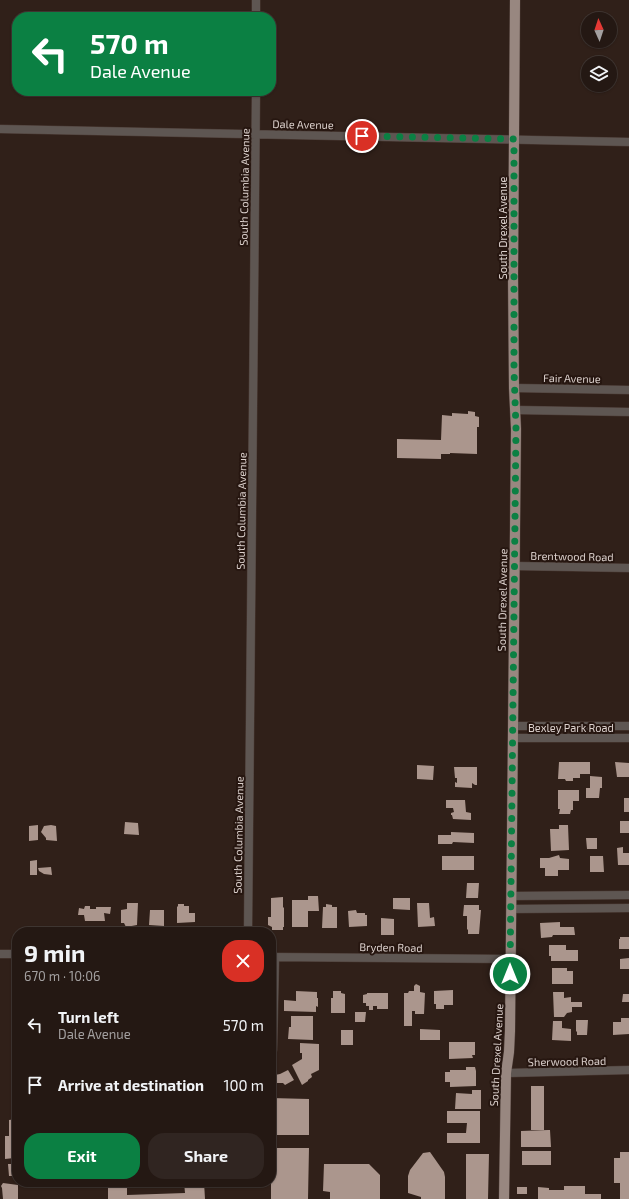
<!DOCTYPE html>
<html lang="en">
<head>
<meta charset="utf-8">
<style>
	body { margin:0; font-family:"Exo 2",sans-serif; background:#302521; color:#f1f3f6; height:100vh; display:flex; flex-direction:column; font-size:15px; white-space:nowrap }
	* { box-sizing:border-box; margin:0 }
	p { font-size:13px; color:#a3a0a0 }
	.icon { flex:none; width:22px; height:22px; fill:none; stroke:currentColor; stroke-width:2; stroke-linecap:round; stroke-linejoin:round }
	.map { position:relative; flex:1; overflow:hidden }
	.drawer { position:absolute; left:12px; top:927px; width:264px; height:260px; display:flex; flex-direction:column; background:#241813; border-radius:16px; box-shadow:0 1px 3px #0004,0 0 0 1px #413733 }
	.drawer>* { flex:none }
	.top-card { position:absolute; left:12px; top:12px; width:264px; height:84px; border-radius:16px; box-shadow:0 1px 3px #0004,0 0 0 1px #413733; background:#0b8043; color:#fff; overflow:hidden }
	.needle { width:26px; rotate:357deg }
	.buttons { position:absolute; left:581px; top:12px; display:grid; gap:8px }
	.buttons a { display:grid; place-items:center; width:36px; height:36px; border-radius:50%; background:#241813; box-shadow:0 1px 3px #0004,0 0 0 1px #413733; font-size:20px }
	.pin { position:absolute; display:grid; place-items:center; width:34px; height:34px; color:#fff; margin:-17px; border:2px solid #fff; border-radius:50%; box-shadow:0 1px 4px #0007 }
	.me { position:absolute; width:44px; margin:-22px; rotate:0deg; stroke-linejoin:round; filter:drop-shadow(0 0 3px #0008) }
	.turn { display:flex; align-items:center; gap:14px; height:84px; padding:0 12px; font-size:18px }
	.turn .icon { width:52px; height:52px; stroke-width:2.5 }
	.turn b { display:block; font-size:28px; line-height:34px }
	.round { display:grid; place-items:center; flex:none; width:42px; height:42px; border-radius:16px; background:#302521 }
	.headline { display:flex; align-items:center; justify-content:space-between; height:68px; padding:0 12px }
	h1 { font-size:24px; font-weight:700; line-height:30px }
	.cta { display:flex; gap:8px; margin-top:auto; padding:8px 12px }
	.cta a { flex:1; height:46px; border-radius:16px; background:#0b8043; color:#fff; font-size:16px; font-weight:700; line-height:46px; text-align:center }
	.cta a+a { background:#302521; color:#f1f3f6 }
	ul { padding:0; list-style:none }
	li { display:flex; align-items:center; gap:12px; height:60px; padding:0 12px }
	li div { flex:1 }
	li b { display:block; font-size:15px }
	li em { font-style:normal }
	.map>svg:first-child { display:block }
	.building { fill:#ab968d }
	.lines { fill:none; stroke-linecap:round; stroke-linejoin:round }
	.minor-casing { stroke:#4c3c36; stroke-width:9 }
	.primary-casing { stroke:#4c3c36; stroke-width:11 }
	.minor { stroke:#5e5652; stroke-width:8 }
	.primary { stroke:#988780; stroke-width:10 }
	.route { stroke:#0b8043; stroke-width:7; stroke-dasharray:0 12.6 }
	.labels { text-anchor:middle; dominant-baseline:central; stroke-width:4; stroke-linejoin:round; paint-order:stroke }
	.street-label { font-size:11px; fill:#dcd1cd; stroke:#261610 }
</style>
</head>
<body>
<div class="map">
<svg width="629" height="1199" viewBox="0 0 629 1199">
	<rect width="100%" height="100%" fill="#302019"/>
	<!-- building -->
	<path class="building" d="M468,411L475,412V416L479,417V427H477V454L450,453V454H441V459L397,458V439L441,440L442,415L452,416V413L468,414Z
		M559,762H590V774H580V778H573V781H566L565,779H558Z
		M615,762L629,763V777H617Z
		M417,765L434,766L433,780L417,779Z
		M454,767H477V785H475L472,783V788L455,787V782L457,783V778H455Z
		M590,776L602,777V788H600L599,798H586V788H590Z
		M558,790H579V801H573V810H571L570,814H559L560,809H558Z
		M624,798H629V812H624Z
		M446,800H465L466,812L471,813V820L453,819L452,815H451V813L454,812L453,808H446Z
		M620,821H629V833H620Z
		M125,822L138,823L139,835L124,834Z
		M38,825V840L29,841V826Z
		M51,825L56,826L57,841L46,840V838L41,832L44,826Z
		M559,825H568L569,850L551,851L550,829H559Z
		M451,832L474,833V843L453,842L452,844H438V835H451Z
		M586,838H597V849H587Z
		M623,847V853H629V865H618L617,848Z
		M559,855L560,858L569,859V870H558V876H545V868H540V858H549Z
		M442,856H474V870H442Z
		M590,856H603L604,872H590Z
		M37,860V875H30V861Z
		M51,867L52,875L44,874L39,871L38,868Z
		M467,883H479L478,898H466Z
		M308,896H318L319,911H308V927H292V900H308Z
		M283,897V908L284,907V927H283V930H272V927L268,925V917H271V898Z
		M393,898H410V910L393,909Z
		M127,903H138L137,925L126,927L124,923H121V910L127,909Z
		M417,903H429L430,918L434,917L435,926L418,927Z
		M178,904H184V906H189V913H195V922L177,923V906L178,907Z
		M326,904L332,905V907H337V928H322L323,907H326Z
		M464,905H479V910H481L479,934H468V929L467,930V916H463Z
		M85,906H90V909H96V907H111L110,914L104,913L105,921H85L84,915H78L79,908L84,909Z
		M150,910H164V926L149,925Z
		M356,910L357,913H365V915H367V926L349,927L348,911Z
		M381,918L394,919V935H381Z
		M560,922V927H574L575,935H553L552,937L541,938L540,923Z
		M620,937H629V949H619V939H620Z
		M549,945H566V950H578V961H551V956H549Z
		M629,958V969H620V959Z
		M552,968H567V971H573V984H552Z
		M416,984L420,986V992L425,993L424,1014H415V1011H412V1026H404V993H408L409,991H414V986Z
		M453,990V1005H444V1009H436V1004H434V991Z
		M296,991L317,992V998H318V1007L316,1006V1012L284,1011V1000L296,1001Z
		M333,991H341V993L345,994V1013H331V998H333Z
		M553,992H564V998L571,997V1002H582V1007H572V1012L567,1013L564,1017H554Z
		M367,993H388V1009H377V1006H373V1010H369V1006H366V1003H363V995L367,994Z
		M623,994H629V1002H622Z
		M355,1012H366L365,1022H355Z
		M291,1016H313V1040L288,1039L289,1027H291Z
		M621,1018H629V1034L613,1035V1022H621Z
		M576,1020H588L587,1035H577V1032L576,1031Z
		M553,1021H562V1028L571,1029V1041L552,1040Z
		M420,1029L440,1030V1040H420Z
		M341,1030H353V1045H341Z
		M449,1042H475V1055H472L473,1058L449,1059Z
		M300,1043L319,1044V1070L311,1074L312,1077L308,1080V1081L302,1085L292,1065L302,1059V1053H300Z
		M466,1067H475L476,1071V1086L450,1087V1082H445V1072H450V1070H466Z
		M271,1070H275V1075L280,1074L288,1070L294,1080L285,1085L283,1083H275V1085H271Z
		M531,1086H544V1130H531Z
		M472,1090H481V1109H455L456,1093L472,1094Z
		M271,1098L309,1099V1135H277V1113L272,1112Z
		M447,1111H480V1143H447V1133H466L467,1123H447Z
		M16,1114H17V1176H9L8,1164H14V1158L5,1159V1136H9V1120L16,1119Z
		M548,1130H550L551,1147H521V1131Z
		M271,1148H309L308,1199H271Z
		M522,1151H551V1165H522Z
		M430,1152L444,1172L445,1177V1199H421V1197L408,1193V1176L410,1170L423,1153Z
		M620,1152H629V1199H620V1183H614V1158H620Z
		M466,1154H489L488,1199H466Z
		M324,1164H369L380,1175V1199H330V1192L323,1191Z
		M108,1182H127V1195L185,1193L184,1182H204L205,1199H108Z
		M3,1183L18,1185V1199H3L2,1188L1,1186Z
		M564,1186H585V1194H601V1199H538V1187L549,1188V1190H564Z
		M517,1187H527V1194H517Z"/>
	<g class="lines">
		<defs>
			<path id="minor" d="M256,17V0
				M0,129L629,142
				M514,388L629,390
				M516,410L629,412
				M515,566L629,568
				M513,726H629
				M513,738H629
				M511,896L629,895
				M511,909L629,908
				M248,932L256,91
				M0,954H17
				M271,957L511,959
				M273,1050L275,957
				M506,1073L629,1070"/>
			<path id="primary" d="M504,1199L506,1073L509,1052L510,1031L516,429L514,388L513,275L515,0"/>
		</defs>
		<!-- minor casing -->
		<use href="#minor" class="minor-casing"/>
		<!-- primary casing -->
		<use href="#primary" class="primary-casing"/>
		<!-- minor -->
		<use href="#minor" class="minor"/>
		<!-- primary -->
		<use href="#primary" class="primary"/>
	</g>
	<g class="lines">
		<!-- route -->
		<path class="route" d="M362,136L514,139V370L516,429L510,974"/>
	</g>
	<g class="labels">
		<!-- street labels -->
		<g class="street-label">
			<text transform="translate(303 124) rotate(1)">Dale Avenue</text>
			<text transform="translate(244 187) rotate(-89)">South Columbia Avenue</text>
			<text transform="translate(502 228) rotate(-90)">South Drexel Avenue</text>
			<text transform="translate(572 378) rotate(1)">Fair Avenue</text>
			<text transform="translate(241 511) rotate(-89)">South Columbia Avenue</text>
			<text transform="translate(572 556) rotate(1)">Brentwood Road</text>
			<text transform="translate(502 600) rotate(-89)">South Drexel Avenue</text>
			<text x="571" y="727">Bexley Park Road</text>
			<text transform="translate(238 835) rotate(-89)">South Columbia Avenue</text>
			<text transform="translate(391 947) rotate(1)">Bryden Road</text>
			<text transform="translate(496 1055) rotate(-87)">South Drexel Avenue</text>
			<text transform="translate(567 1061) rotate(-1)">Sherwood Road</text>
		</g>
	</g>
</svg>
<div class="buttons">
<a><svg class="needle" viewBox="-14 -14 28 28"><path d="M0-13l5 13h-10z" fill="#e53935"/><path d="M0 13l5-13h-10z" fill="#a3a0a0"/></svg></a>
<a><svg class="icon" aria-label="layers" viewBox="0 0 24 24"><path d="M12 4l9 5-9 5-9-5zM3 14l9 5 9-5"/></svg></a>
</div>
<div class="pin" style="left:362px;top:136px;background:#d93025"><svg class="icon" aria-label="arrive" viewBox="0 0 24 24"><path d="M6 21V4h12l-3 4 3 4H6"/></svg></div>
<svg class="me" style="left:510px;top:974px" viewBox="-20 -20 40 40"><circle r="17" fill="#0b8043" stroke="#fff" stroke-width="3"/><path d="M0-11L8 9 0 5-8 9z" fill="#fff"/></svg>
<div class="top-card">
<div class="turn"><svg class="icon" aria-label="left" viewBox="0 0 24 24"><path d="M17 20v-9H6M10 6l-5 5 5 5"/></svg><div><b>570 m</b>Dale Avenue</div></div>
</div>
<section class="drawer">
<div class="headline"><div><h1>9 min</h1><p>670 m · 10:06</p></div><a class="round" style="background:#d93025;color:#fff"><svg class="icon" aria-label="close" viewBox="0 0 24 24"><path d="M6 6l12 12M18 6L6 18"/></svg></a></div>
<ul>
<li><svg class="icon" aria-label="left" viewBox="0 0 24 24"><path d="M17 20v-9H6M10 6l-5 5 5 5"/></svg><div><b>Turn left</b><p>Dale Avenue</p></div><em>570 m</em></li>
<li><svg class="icon" aria-label="arrive" viewBox="0 0 24 24"><path d="M6 21V4h12l-3 4 3 4H6"/></svg><div><b>Arrive at destination</b></div><em>100 m</em></li>
</ul>
<div class="cta"><a>Exit</a><a>Share</a></div>
</section>
</div>
</body>
</html>
